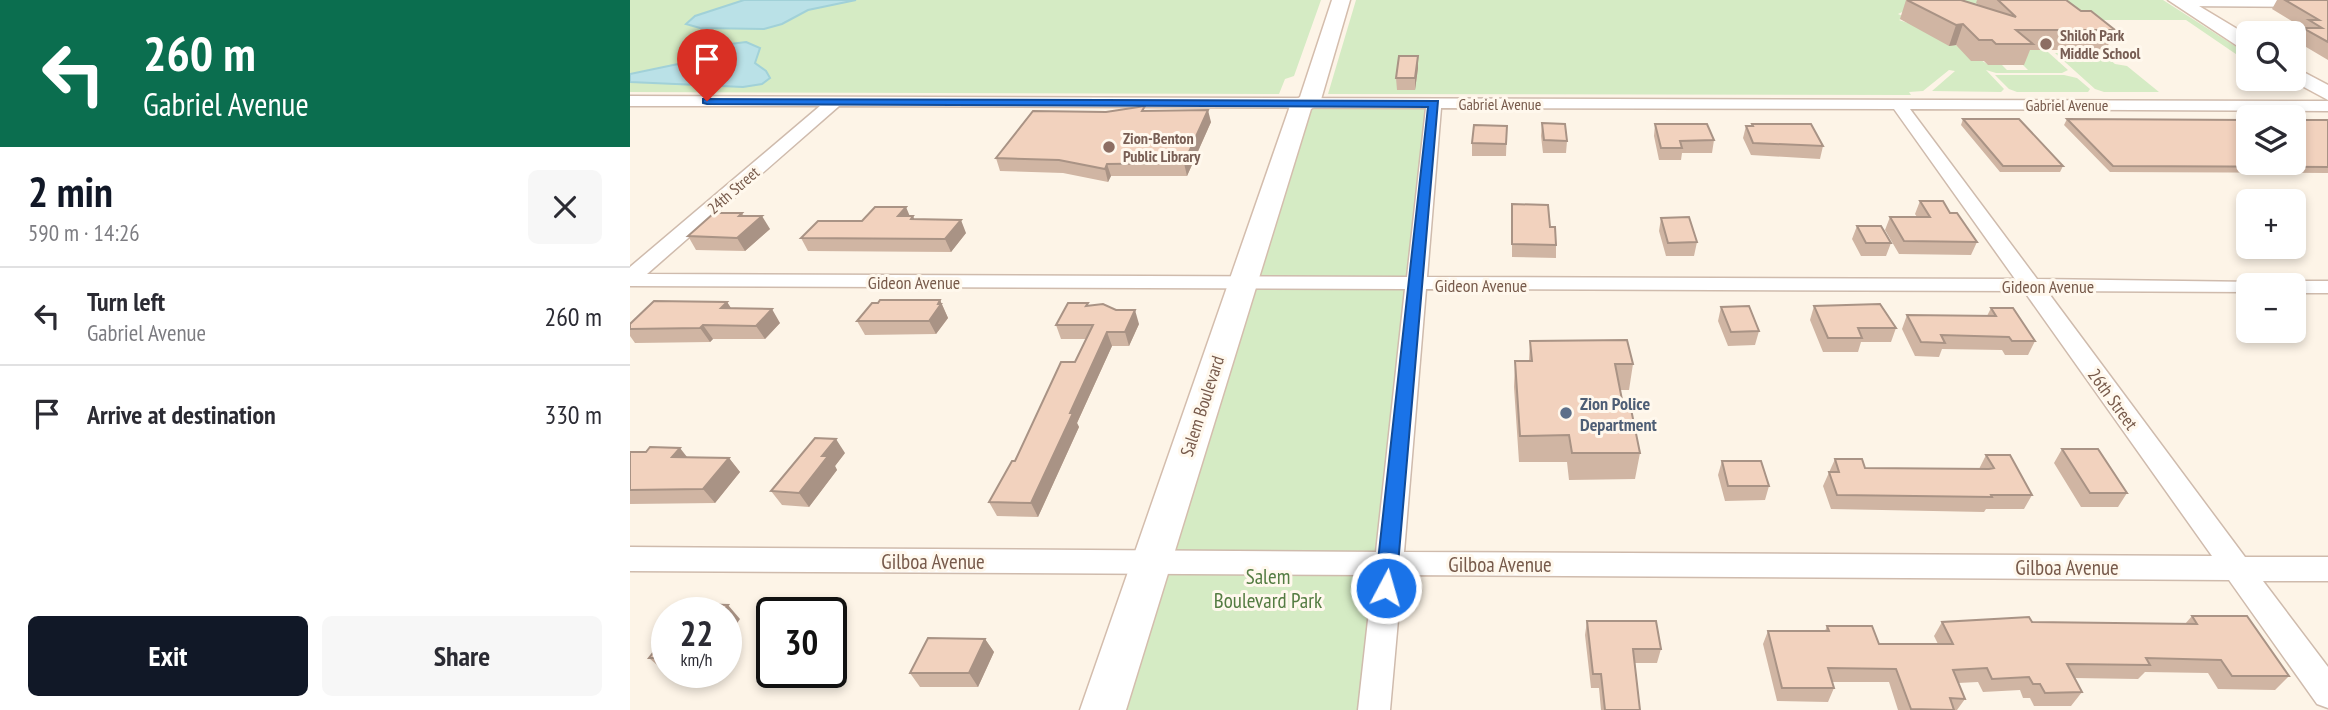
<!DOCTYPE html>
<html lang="en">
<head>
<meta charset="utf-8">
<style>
	body { margin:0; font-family:"PT Sans Narrow",sans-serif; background:#f7f7f7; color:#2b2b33; height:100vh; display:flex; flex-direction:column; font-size:26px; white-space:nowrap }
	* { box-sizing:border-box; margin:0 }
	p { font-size:23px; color:#7c7c81 }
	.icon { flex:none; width:38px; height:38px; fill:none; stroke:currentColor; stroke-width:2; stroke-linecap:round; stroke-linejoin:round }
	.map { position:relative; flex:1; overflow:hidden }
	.details { display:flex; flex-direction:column; background:#fff; width:630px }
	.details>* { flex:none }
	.top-card { background:#0b6e4f; color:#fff; overflow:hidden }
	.controls { position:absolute; left:1606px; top:21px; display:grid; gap:14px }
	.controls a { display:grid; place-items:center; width:70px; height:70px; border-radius:10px; background:#fff; box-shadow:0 4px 10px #0003; font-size:35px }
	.speed { position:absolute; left:21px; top:597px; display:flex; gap:14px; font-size:35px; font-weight:700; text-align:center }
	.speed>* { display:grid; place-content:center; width:91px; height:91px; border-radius:50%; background:#fff; box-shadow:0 4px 10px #0003; line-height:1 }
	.speed small { font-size:18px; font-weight:400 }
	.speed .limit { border:4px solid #111; border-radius:10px; background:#fff; color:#111 }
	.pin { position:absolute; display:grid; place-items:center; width:60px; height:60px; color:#fff; margin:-72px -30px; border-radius:50% 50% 50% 0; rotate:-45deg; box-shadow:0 0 7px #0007 }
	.pin .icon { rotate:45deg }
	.me { position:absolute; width:77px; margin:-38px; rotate:6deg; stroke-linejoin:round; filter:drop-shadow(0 0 5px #0008) }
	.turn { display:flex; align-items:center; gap:24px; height:147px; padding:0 28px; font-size:32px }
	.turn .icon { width:91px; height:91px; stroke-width:2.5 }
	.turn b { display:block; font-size:49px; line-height:60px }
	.round { display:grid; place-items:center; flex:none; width:74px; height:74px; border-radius:10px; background:#f7f7f7 }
	.summary { display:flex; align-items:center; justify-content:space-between; height:119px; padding:0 28px }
	h1 { font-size:42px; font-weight:700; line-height:52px; color:#111827 }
	.cta { display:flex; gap:14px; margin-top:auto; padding:14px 28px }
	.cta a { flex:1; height:80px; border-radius:10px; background:#111827; color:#fff; font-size:28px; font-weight:700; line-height:80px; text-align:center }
	.cta a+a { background:#f7f7f7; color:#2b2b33 }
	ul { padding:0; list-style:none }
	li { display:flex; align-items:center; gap:21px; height:98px; padding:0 28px; border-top:2px solid #e1e1e2 }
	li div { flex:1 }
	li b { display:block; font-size:26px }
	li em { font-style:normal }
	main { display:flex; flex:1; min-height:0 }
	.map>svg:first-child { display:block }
	.green { fill:#d5ebc4 }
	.water { fill:#bae1e7; stroke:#a1d1d8; stroke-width:2 }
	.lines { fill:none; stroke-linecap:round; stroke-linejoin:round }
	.street-casing { stroke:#cfbbad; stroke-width:3 }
	.secondary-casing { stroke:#d4bdad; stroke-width:3 }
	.street { fill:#fff; fill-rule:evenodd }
	.secondary { fill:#fff; fill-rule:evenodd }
	.wall { fill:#d0b5a3 }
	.shaded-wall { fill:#a99385 }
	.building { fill:#f2d2be; stroke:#a99385; stroke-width:2 }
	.route { fill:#1a73e8; stroke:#114b97; stroke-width:2 }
	.education-dot { fill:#8d6e63; stroke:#fff8ed; stroke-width:2.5 }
	.service-dot { fill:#5c6f8a; stroke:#fff8ed; stroke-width:2.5 }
	.labels { text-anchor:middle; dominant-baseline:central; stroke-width:6; stroke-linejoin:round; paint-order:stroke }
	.far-education-label { font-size:16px; font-weight:bold; fill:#785e54; stroke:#fff8ed; text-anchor:start }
	.far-street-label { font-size:16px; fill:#775a4b; stroke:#fff8ed }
	.street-label { font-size:18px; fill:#775a4b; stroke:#fff8ed }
	.service-label { font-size:18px; font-weight:bold; fill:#4e5e75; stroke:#fff8ed; text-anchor:start }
	.near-street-label { font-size:21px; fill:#775a4b; stroke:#fff8ed }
	.near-park-label { font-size:21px; fill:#547c42; stroke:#fff8ed }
</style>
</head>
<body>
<main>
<section class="details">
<div class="top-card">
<div class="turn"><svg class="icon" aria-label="left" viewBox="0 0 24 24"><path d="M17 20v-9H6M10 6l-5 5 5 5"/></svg><div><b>260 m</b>Gabriel Avenue</div></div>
</div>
<div class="summary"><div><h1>2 min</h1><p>590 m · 14:26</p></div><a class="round"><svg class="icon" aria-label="close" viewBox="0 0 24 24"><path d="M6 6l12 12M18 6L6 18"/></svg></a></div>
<ul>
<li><svg class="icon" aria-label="left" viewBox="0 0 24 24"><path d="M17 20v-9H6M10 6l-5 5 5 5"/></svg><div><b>Turn left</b><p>Gabriel Avenue</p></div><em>260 m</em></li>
<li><svg class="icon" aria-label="arrive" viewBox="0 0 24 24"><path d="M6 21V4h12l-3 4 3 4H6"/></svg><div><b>Arrive at destination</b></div><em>330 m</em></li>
</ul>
<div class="cta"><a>Exit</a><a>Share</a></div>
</section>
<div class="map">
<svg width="1698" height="710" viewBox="0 0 1698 710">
	<rect width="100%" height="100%" fill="#fdf4e7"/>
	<!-- green -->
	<path class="green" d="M0,0H691L664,76L655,79L649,94L0,92Z
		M726,0H1319L1283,7L1268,14L1275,17L1269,20L1302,31L1359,65H1372L1377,70H1398L1372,44H1409L1438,70L1432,73H1366L1356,70L1374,89L1371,92L1302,91L1325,71L1319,70L1293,91L1279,92L1281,95L698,94Z
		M1334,0H1533L1619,55V63L1556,20H1449L1347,3L1354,10L1352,17Z
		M1425,53H1472L1485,64L1497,66L1529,92H1474L1465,89Z
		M1365,75H1434L1447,78L1460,89L1458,92H1387L1379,89Z
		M672,103H804L744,710H474Z"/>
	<!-- water -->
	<path class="water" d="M114,0H226L178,10L152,24L134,29L70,28L56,24L65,16Z
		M116,42L130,48L125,63L136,71L140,78L132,84L113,87L0,82V74L48,64L92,45Z"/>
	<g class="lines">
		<defs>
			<path id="street" d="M1546,0H1698V7L1551,6L1546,5Z
				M0,96L1698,101V111L1280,109L1407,279L1626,282L1629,285H1619V292L1417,291L1615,557H1698V581H1633L1698,667V708L1687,704L1599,580L772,575L760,710H728L743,575L0,571V547L746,552L775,289L0,286V267L190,106H0ZM209,106L796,108L777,277L17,274ZM811,108L1264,109L1385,279L797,277ZM796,289L1394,291L1582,556L774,552Z
				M1664,281H1698V293H1664V285H1655Z"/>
			<path id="secondary" d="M702,0H720L690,103L681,109L496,710H450L661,103L670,97Z
				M1538,0H1559L1619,36V51L1612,49Z
				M1664,67L1698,85V100L1659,79H1664Z"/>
		</defs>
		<!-- street casing -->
		<use href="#street" class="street-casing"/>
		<!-- secondary casing -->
		<use href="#secondary" class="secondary-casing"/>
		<!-- street -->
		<use href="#street" class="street"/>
		<!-- secondary -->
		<use href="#secondary" class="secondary"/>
	</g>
	<!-- wall -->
	<path class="wall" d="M1276,0H1331L1349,5L1346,3L1347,0H1436L1451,11L1485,30L1476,50H1400L1394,65H1358L1354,61H1341L1326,45L1319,46L1270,19Z
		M1647,0H1698V60L1666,41L1673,28L1642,9Z
		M788,56V68L785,90H767L766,78Z
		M516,111L581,122L557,176H481L478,182L433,173L370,171L366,158L476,112Z
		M1333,119L1433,166L1430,172H1370L1331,125Z
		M1437,119L1698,120V173L1480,172L1434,125Z
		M912,123L937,141L936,153H913L911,136Z
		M1025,124L1084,140L1082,153H1052L1051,160H1029L1024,136Z
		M1122,124L1193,146L1190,159L1121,155L1113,138L1116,126H1122Z
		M877,126L876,156H842V143Z
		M1290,201L1320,213L1347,242L1341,255L1269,254L1255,230L1260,217H1287L1285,214Z
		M882,204L920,227L926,245V258L882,257Z
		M112,213L114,216L140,229L115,251L66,250L58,236Z
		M280,216L284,219L336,233L321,252L178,251L171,238L232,221Z
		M1031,218L1067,242L1064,256H1036L1029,231Z
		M1227,226L1261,243L1256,256H1231L1222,239Z
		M310,300L318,318L306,334L235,335L227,321Z
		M97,302L101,308L150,323L135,339H83L80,342L5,343L0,336V324Z
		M459,306L509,324L499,346H482L447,423L449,427L408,517L367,516L359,502L445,362L456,339H431L426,325Z
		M1184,306L1266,328L1261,342H1231L1228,352H1193L1180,320Z
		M1091,307L1129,331L1125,345L1098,346L1088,321Z
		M1361,308L1405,341L1398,355H1375L1372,350L1312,349L1309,357L1285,356L1272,329L1277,315L1357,316Z
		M900,341L1003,364L999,390H990L994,410L1010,453L1005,479L939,480L937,462H889L884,387L885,361H899Z
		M1432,449L1497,493L1488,507H1451L1424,463Z
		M0,452L57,457L99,458L110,472L85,503L0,504Z
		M215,453L205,466L207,470L179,507L152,505L141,491Z
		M1356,455L1402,495L1394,509H1356L1354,512L1201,509L1193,486L1205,459L1235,468L1349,469Z
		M1092,461L1139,486L1135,500L1095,501L1088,475Z
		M1562,616L1659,676L1645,690L1588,689L1578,673L1515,672L1508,679L1444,678L1452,692L1441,706H1404L1400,698H1393L1390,690L1353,692L1348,682L1328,683L1335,699L1327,710H1268L1259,682H1202L1204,688L1198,702L1147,701L1133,644L1138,631H1195L1197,626L1249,644H1308L1304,636L1312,622L1555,624Z
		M957,621L1031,649L1027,663H1005L1010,710H971L969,688H961L955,635Z
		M37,635V671H34L19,658Z
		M355,639L364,652L348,687H290L280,673Z"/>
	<!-- shaded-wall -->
	<path class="shaded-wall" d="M1333,24L1326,45L1319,46L1326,25Z
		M788,56V68L785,90V78Z
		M578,110L581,122L557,176L554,163Z
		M477,164L481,176L478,182L475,169Z
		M276,207L281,219L283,216L289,230L268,216Z
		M132,216L140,229L115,251L107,238Z
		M331,220L336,233L321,252L315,239Z
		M310,300L318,318L306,334L299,321Z
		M97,302L106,316L91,308Z
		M142,309L150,323L135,339L126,326Z
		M505,310L509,324L499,346L495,332Z
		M73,325L83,339L80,342L70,328Z
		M477,332L482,346L447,423L449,427L408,517L401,503L440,413Z
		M206,439L215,453L205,466L207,470L179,507L169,493L192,456Z
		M50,448L61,462L42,457Z
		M99,458L110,472L85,503L73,489Z
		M98,605L110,619L96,639V612H92Z
		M355,639L364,652L348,687L339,673Z"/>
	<!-- building -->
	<path class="building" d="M1277,0H1331L1386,17L1368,0H1436L1451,11H1461L1485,30H1386L1403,44H1366L1362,40H1349L1333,24L1326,25Z
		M1655,0H1698V42L1673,28H1692L1679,20H1689Z
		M769,56H788L785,78H766Z
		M515,106L512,111L578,110L554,163L477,164L475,169L429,160L366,158L403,111L476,112Z
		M1333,119H1389L1433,166H1373Z
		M1437,119L1619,120V163H1664V120H1698V167L1483,166Z
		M912,123L935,124L937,141L914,140Z
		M1025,124H1077L1084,140L1050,141L1052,148H1031Z
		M1122,124H1181L1193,146L1123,143L1116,126H1123Z
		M844,125L877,126L876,144L842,143Z
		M1290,201H1313L1320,213H1327L1347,242L1274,241L1260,217H1300Z
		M882,204L918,205L920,227H925L926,245L882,244Z
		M245,207H276L268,216H283L281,219L331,220L315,239L171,238L188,221H232Z
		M84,213H112L109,216H132L107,238L58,236Z
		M1059,217L1067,242L1038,243L1031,218Z
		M1227,226H1251L1261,243H1236Z
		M250,300H310L308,304H311L299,321H227L242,303H248Z
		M24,301L97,302L91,308L142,309L126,326L73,325L70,328L0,329V324Z
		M438,303H458L456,306L473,304L486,310H505L495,332H477L440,413H443L401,503L359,502L382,461H385L431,362H445L463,325H426Z
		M1250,304L1266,328H1228L1232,338H1198L1184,306Z
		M1119,306L1129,331L1101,332L1091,307Z
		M1361,308H1383L1405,341H1382L1379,337L1311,335L1315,343L1291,342L1277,315L1366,316Z
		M997,340L1003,364H985L994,410L1001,409L1010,453H942L939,435L890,436L885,361H902L900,341Z
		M185,438L206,439L192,456H198L169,493L141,491Z
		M20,447L50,448L42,457L99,458L73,489L0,490V452H16Z
		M1432,449H1468L1497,493H1460Z
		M1356,455H1380L1402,495H1361L1362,497L1207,495L1199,472H1209L1205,459H1232L1235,468L1359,469L1364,468Z
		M1092,461H1131L1139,486H1098Z
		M61,604L98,605L92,612H54Z
		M1562,616H1617L1659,676H1602L1591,660L1516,658L1520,665L1437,664L1452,692L1415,693L1410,684H1403L1399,677L1362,679L1357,668L1323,670L1335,699L1320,698L1324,710L1281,709L1266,669L1198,668L1204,688H1152L1138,631H1199L1197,626H1242L1249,644H1323L1312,622L1399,617L1402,622L1567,624Z
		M957,621H1026L1031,649H1003L1010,710H975L971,674H963Z
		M37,635V658H19Z
		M298,638L355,639L339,673H280Z"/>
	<!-- route -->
	<path class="route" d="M73,99L808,101L766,588L763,594L756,597L748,594L745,588L798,107L77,104L73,103Z"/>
	<!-- markers -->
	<g class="education-dot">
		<circle cx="1416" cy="44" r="7"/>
		<circle cx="479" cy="147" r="7"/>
	</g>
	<circle class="service-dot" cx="936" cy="413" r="7"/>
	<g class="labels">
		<!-- far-education labels -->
		<g class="far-education-label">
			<text x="1430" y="35">Shiloh Park<tspan x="1430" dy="18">Middle School</tspan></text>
			<text x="493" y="138">Zion-Benton<tspan x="493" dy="18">Public Library</tspan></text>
		</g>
		<!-- far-street labels -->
		<g class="far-street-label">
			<text x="870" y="104">Gabriel Avenue</text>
			<text x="1437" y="105">Gabriel Avenue</text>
			<text transform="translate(103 190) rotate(-41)">24th Street</text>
		</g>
		<!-- street labels -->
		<g class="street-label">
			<text x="284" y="282">Gideon Avenue</text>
			<text x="851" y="285">Gideon Avenue</text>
			<text x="1418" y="286">Gideon Avenue</text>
			<text transform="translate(1483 399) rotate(54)">26th Street</text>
			<text transform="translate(572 406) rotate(-72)">Salem Boulevard</text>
		</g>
		<!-- service labels -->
		<g class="service-label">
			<text x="950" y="403">Zion Police<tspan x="950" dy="21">Department</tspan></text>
		</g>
		<!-- near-street labels -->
		<g class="near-street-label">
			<text x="303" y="561">Gilboa Avenue</text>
			<text x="870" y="564">Gilboa Avenue</text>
			<text x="1437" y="567">Gilboa Avenue</text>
		</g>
		<!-- near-park labels -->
		<g class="near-park-label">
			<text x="638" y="576">Salem<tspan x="638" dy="24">Boulevard Park</tspan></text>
		</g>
	</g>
</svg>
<div class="controls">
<a><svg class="icon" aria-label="search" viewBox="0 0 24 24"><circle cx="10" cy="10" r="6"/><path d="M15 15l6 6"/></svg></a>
<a><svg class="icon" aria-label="layers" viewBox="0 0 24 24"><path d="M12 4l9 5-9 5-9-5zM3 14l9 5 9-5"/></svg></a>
<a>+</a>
<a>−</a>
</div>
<div class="speed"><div>22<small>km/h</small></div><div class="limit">30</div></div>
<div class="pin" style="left:77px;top:101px;background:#d93025"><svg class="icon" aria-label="arrive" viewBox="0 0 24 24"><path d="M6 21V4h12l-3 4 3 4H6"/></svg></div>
<svg class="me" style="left:756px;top:588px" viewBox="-20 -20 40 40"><circle r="17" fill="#1a73e8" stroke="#fff" stroke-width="3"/><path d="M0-11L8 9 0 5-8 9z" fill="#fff"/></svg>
</div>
</main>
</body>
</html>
